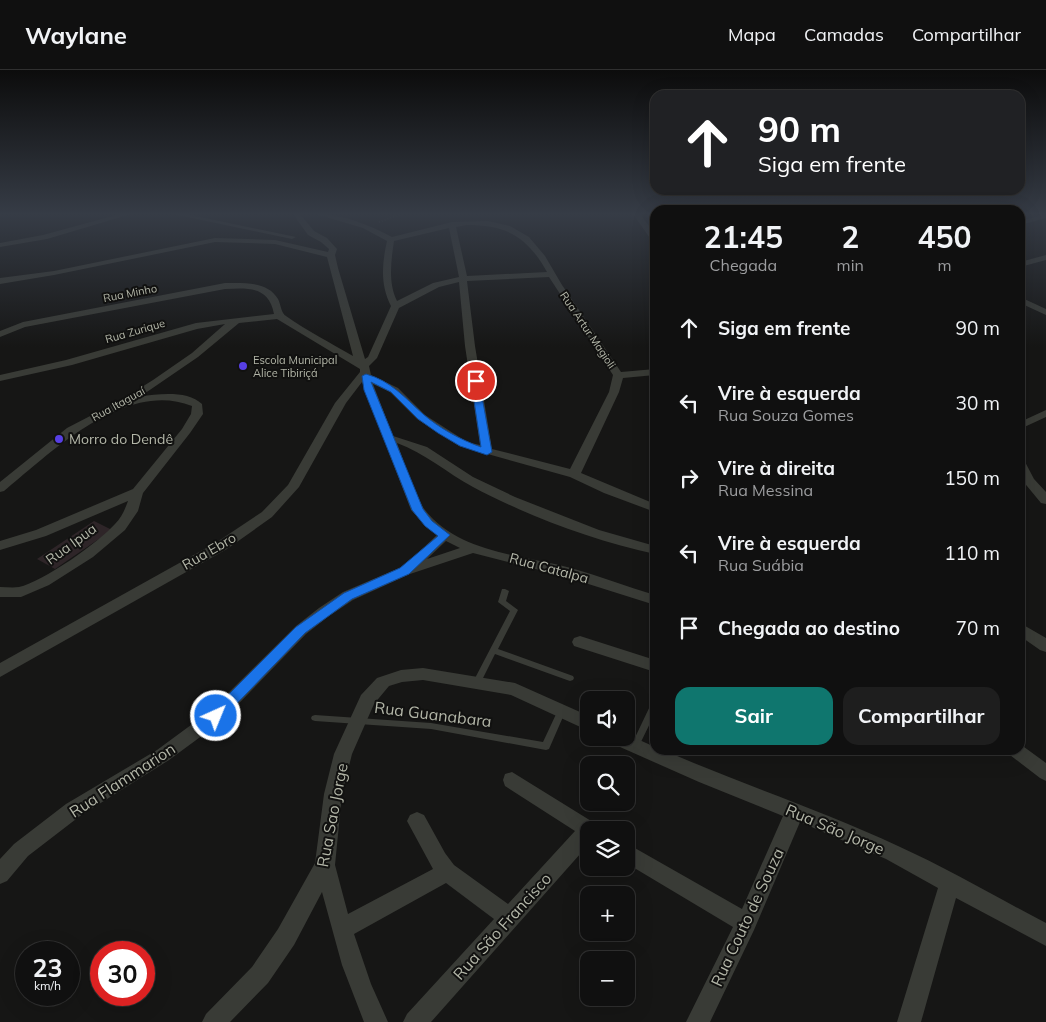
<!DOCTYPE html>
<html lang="pt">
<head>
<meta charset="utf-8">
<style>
	body { margin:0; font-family:Mulish,sans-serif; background:#1e1e1e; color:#f1f3f6; height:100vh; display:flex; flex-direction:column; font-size:19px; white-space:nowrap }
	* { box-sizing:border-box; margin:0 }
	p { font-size:16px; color:#9c9d9f }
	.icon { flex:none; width:28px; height:28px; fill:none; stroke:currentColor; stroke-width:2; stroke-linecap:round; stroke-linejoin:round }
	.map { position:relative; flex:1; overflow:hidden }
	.sheet { position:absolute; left:650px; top:135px; width:375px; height:550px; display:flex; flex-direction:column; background:#101010; border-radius:15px; box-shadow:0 5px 20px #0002,0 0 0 1px #303030 }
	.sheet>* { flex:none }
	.top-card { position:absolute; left:650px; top:20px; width:375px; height:105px; border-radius:15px; box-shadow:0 5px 20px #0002,0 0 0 1px #303030; background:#202124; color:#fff; overflow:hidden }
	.buttons { position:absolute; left:580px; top:621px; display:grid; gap:10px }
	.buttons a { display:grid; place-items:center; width:55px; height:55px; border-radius:10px; background:#101010; box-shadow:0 5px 20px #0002,0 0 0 1px #303030; font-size:25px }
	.speed { position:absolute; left:15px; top:871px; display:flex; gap:10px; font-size:25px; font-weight:700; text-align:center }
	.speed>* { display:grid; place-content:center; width:65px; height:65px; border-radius:50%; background:#101010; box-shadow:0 5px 20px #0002,0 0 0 1px #303030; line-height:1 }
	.speed small { font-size:12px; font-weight:400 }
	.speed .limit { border:8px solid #d22; background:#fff; color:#111 }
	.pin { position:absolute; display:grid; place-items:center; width:42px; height:42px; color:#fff; margin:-21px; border:2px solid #fff; border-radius:50%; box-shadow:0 1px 5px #0007 }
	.me { position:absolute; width:55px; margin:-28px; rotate:44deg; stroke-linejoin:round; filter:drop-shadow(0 0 4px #0008) }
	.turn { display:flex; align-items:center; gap:18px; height:105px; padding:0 25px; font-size:22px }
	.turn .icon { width:65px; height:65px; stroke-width:2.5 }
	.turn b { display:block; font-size:35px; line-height:42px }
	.eta { display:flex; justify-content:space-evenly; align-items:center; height:85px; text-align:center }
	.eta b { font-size:30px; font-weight:700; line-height:35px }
	.action { display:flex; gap:10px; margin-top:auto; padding:10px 25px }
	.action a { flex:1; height:58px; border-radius:15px; background:#0f766e; color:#fff; font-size:20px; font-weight:700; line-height:58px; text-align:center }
	.action a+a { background:#1e1e1e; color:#f1f3f6 }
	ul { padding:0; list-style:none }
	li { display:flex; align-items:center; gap:15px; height:75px; padding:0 25px }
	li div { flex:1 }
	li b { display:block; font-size:19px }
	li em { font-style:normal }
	header { display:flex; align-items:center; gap:30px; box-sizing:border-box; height:70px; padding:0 25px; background:#101010; border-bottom:1px solid #303030 }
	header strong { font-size:24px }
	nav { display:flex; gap:28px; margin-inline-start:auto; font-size:18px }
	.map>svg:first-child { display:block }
	.green { fill:#2e2528 }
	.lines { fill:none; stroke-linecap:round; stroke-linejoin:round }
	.path { stroke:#41423c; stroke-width:2; stroke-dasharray:1 2; stroke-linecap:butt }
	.service { fill:#393b36; fill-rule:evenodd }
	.minor { fill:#393b36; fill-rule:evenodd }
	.route { fill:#1a73e8; stroke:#114b97 }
	.poi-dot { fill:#573fe4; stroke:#111110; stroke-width:2 }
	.labels { text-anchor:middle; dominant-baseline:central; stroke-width:4; stroke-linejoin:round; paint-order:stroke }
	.far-street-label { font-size:11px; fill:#b3b6a8; stroke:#111110 }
	.far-poi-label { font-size:11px; fill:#b3b6a8; stroke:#111110; text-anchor:start }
	.poi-label { font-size:14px; fill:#b3b6a8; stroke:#111110; text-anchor:start }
	.street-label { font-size:14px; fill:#b3b6a8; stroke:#111110 }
	.near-street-label { font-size:16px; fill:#b3b6a8; stroke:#111110 }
</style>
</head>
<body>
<header>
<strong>Waylane</strong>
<nav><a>Mapa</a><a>Camadas</a><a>Compartilhar</a></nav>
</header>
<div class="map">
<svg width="1046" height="952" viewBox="0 0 1046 952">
	<rect width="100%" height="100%" fill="#161615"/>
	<!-- green -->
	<path class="green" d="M94,451L112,460L55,499L37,489Z"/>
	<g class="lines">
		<!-- path -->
		<path class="path" d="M379,152L401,144"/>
		<!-- service -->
		<path class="service" d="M502,519H505L509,521L506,531L518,540L498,579L573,606L574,608L573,610L570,611L567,610L495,584L480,614L477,615L474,614L473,612L510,541L498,532Z
			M655,631V643L639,676L638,679L635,680L632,679L631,676L651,634L652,632Z
			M562,637L565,638L566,640L549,679L546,680L431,659L315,651L312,650L311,648L312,646L315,645L431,653L543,672L558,640L559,638Z"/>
		<!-- minor -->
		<path class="minor" d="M120,144H131L47,169L0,177V173L43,165Z
			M173,144H186L296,167L292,169Z
			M293,144H300L314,161L327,168L337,179L335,185L338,198L365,289L368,287L391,236C380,215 382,193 387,171L363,158L316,144C343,144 369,155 392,167L452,152L488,151L510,156L529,167L545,186L562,215L621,302L655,299V305L623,308L619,322L581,403L655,434V442L604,423L570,407L459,376L417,349L390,322L373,314L393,366L427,377L473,407L515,427L599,460L655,476V484C595,471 527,446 473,417C447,403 425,383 397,373C403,389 416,428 425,440C459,483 522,485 571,498C600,506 627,517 655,525V535L563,506L473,483L410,504L353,530L329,546L306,564L222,651L169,690L80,746L28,786L7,811L0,814V789L14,774L66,734L157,680L210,641L296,556L319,538L343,522L404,496L437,465L428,458L411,440L362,312L346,333L299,417L272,447L227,479L0,607V593L217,472L262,442L288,415L335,333L360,302V299L277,249L239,253L198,287L141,326C159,324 188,320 202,334L203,344L190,363L143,423L138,441L125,460L93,487L49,515L21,527H0V517C6,517 13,518 19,517C43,512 99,472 115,454C122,447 125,439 128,431L46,466L0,480V471L36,460L133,419L182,359L191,344L192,336C126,309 51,382 4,421L0,422V412L67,358L121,330L153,310L192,283L225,254L197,259L72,295L0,311V305L66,290L196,253L274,244C269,216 248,218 225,219L25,257L0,267V261L23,252L225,213C243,213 268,211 278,229C281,235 281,243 286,246C307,261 331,273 353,286L327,187L275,174L215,172L54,205L0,214V208L54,201L215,168L275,170L328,182L329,179L321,172L308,165ZM467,155C506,155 527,166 547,202L467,206L456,157ZM449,158L459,207L433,213L397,231C388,213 391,191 394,171ZM549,207L613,305L609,322L570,399L492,379L475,276L467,211ZM459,212L465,276L480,375L467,372L425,345L398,318L371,305L369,296L377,288L399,238L439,217ZM446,471L460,478L427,489Z
			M633,144H640L655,164V171H652Z
			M1046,144V148L1020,155V151Z
			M1046,185V190L1020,197V192Z
			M655,210V224H650L651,213Z
			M1020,227L1046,239V245L1020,233Z
			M1046,340V347L1020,359V352Z
			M1020,389L1024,390L1034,409L1046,422V434L1041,433L1022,410Z
			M1020,553L1046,568V582L1040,580L1020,566Z
			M580,566L655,590V602L574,576L572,572L574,568Z
			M423,598L515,613L589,646V661L511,625L423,610L402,612L389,616L374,634L352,684L342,724L335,795L348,844L433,799L407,751L410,745L417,742L424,745L445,783L454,795L508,834L575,761L505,716L503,710L505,704L512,702L596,754L599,760H589V774L431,952H403L407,944L494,849L446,813L354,864L371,914L388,952H364L342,895L322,822L294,875L268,913L230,952H202L206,944L252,897L278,859L315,793L324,724L334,684L361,625L377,608L401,600Z
			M626,664L655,677V680H663C741,714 821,740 898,776C949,799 996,827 1046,853V876L956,828L921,952H897L938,818L886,789L800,752L754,860L710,952H686L733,857L626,793V773L742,839L783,746L699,712L611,673L608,668H626Z
			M1020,674L1046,693V711L1040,708L1010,685L1007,680H1020Z"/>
	</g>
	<!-- sky -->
	<linearGradient id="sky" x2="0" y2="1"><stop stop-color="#0c0c0c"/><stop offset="0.52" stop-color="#363c46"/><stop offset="1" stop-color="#363c46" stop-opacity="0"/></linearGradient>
	<rect width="1046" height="277" fill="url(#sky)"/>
	<!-- route -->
	<path class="route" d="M366,304C391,311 404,327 423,344C439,358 461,370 481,377L471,311L479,310L492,382L487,385L460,376L438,363L418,349L391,322L371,312L423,439L432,451L450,465L409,504L352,529L305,563L221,650L216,652L211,650L209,646L211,642L296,557L344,523L400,498L438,466L425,456L412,440L364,320L362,306Z"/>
	<!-- markers -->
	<g class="poi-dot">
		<circle cx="243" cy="296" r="5"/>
		<circle cx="59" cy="369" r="5"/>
	</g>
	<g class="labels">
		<!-- far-street labels -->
		<g class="far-street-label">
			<text transform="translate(130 223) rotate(-11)">Rua Minho</text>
			<text transform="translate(588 260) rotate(56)">Rua Artur Magioli</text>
			<text transform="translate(135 261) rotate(-16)">Rua Zurique</text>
			<text transform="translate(118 334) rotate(-29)">Rua Itaguaí</text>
		</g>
		<!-- far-poi labels -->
		<g class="far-poi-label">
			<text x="253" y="290">Escola Municipal<tspan x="253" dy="13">Alice Tibiriçá</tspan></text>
		</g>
		<!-- poi labels -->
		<g class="poi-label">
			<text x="69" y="369">Morro do Dendê</text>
		</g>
		<!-- street labels -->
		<g class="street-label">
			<text transform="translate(71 474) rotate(-36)">Rua Ipua</text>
			<text transform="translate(209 481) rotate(-30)">Rua Ebro</text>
			<text transform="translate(549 498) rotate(15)">Rua Catalpa</text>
		</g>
		<!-- near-street labels -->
		<g class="near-street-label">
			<text transform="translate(433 644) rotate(7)">Rua Guanabara</text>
			<text transform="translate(122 710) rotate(-33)">Rua Flammarion</text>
			<text transform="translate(332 745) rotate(-79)">Rua Sao Jorge</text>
			<text transform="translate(835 759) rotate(23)">Rua São Jorge</text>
			<text transform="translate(747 847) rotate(-65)">Rua Couto de Souza</text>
			<text transform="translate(502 856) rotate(-48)">Rua São Francisco</text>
		</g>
	</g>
</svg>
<div class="buttons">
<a><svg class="icon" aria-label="sound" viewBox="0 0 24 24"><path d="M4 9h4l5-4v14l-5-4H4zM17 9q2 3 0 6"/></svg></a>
<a><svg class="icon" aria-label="search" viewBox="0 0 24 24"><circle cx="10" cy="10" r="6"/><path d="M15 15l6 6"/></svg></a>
<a><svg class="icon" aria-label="layers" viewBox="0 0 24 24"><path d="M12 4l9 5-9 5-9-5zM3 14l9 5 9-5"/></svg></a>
<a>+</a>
<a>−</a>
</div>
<div class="speed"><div>23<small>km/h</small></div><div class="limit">30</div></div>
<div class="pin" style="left:476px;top:311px;background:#d93025"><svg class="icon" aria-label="arrive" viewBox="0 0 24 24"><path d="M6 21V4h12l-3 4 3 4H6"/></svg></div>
<svg class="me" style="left:216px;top:646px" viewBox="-20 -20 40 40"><circle r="17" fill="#1a73e8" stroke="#fff" stroke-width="3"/><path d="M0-11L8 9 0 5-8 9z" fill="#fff"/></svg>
<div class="top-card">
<div class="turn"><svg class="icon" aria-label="ahead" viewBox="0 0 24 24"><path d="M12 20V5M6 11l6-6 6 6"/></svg><div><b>90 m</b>Siga em frente</div></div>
</div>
<section class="sheet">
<div class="eta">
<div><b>21:45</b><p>Chegada</p></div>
<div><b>2</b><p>min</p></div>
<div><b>450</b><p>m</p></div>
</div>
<ul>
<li><svg class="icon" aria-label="ahead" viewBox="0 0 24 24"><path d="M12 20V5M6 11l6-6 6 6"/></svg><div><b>Siga em frente</b></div><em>90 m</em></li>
<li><svg class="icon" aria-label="left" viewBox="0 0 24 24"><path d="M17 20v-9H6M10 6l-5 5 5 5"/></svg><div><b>Vire à esquerda</b><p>Rua Souza Gomes</p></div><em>30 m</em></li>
<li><svg class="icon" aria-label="right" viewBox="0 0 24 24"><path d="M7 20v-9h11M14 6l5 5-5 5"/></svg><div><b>Vire à direita</b><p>Rua Messina</p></div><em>150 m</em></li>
<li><svg class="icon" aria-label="left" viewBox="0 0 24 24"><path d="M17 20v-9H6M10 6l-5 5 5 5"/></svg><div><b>Vire à esquerda</b><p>Rua Suábia</p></div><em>110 m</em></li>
<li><svg class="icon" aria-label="arrive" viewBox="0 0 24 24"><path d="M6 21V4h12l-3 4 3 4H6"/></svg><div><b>Chegada ao destino</b></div><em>70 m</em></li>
</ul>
<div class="action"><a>Sair</a><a>Compartilhar</a></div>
</section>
</div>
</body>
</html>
